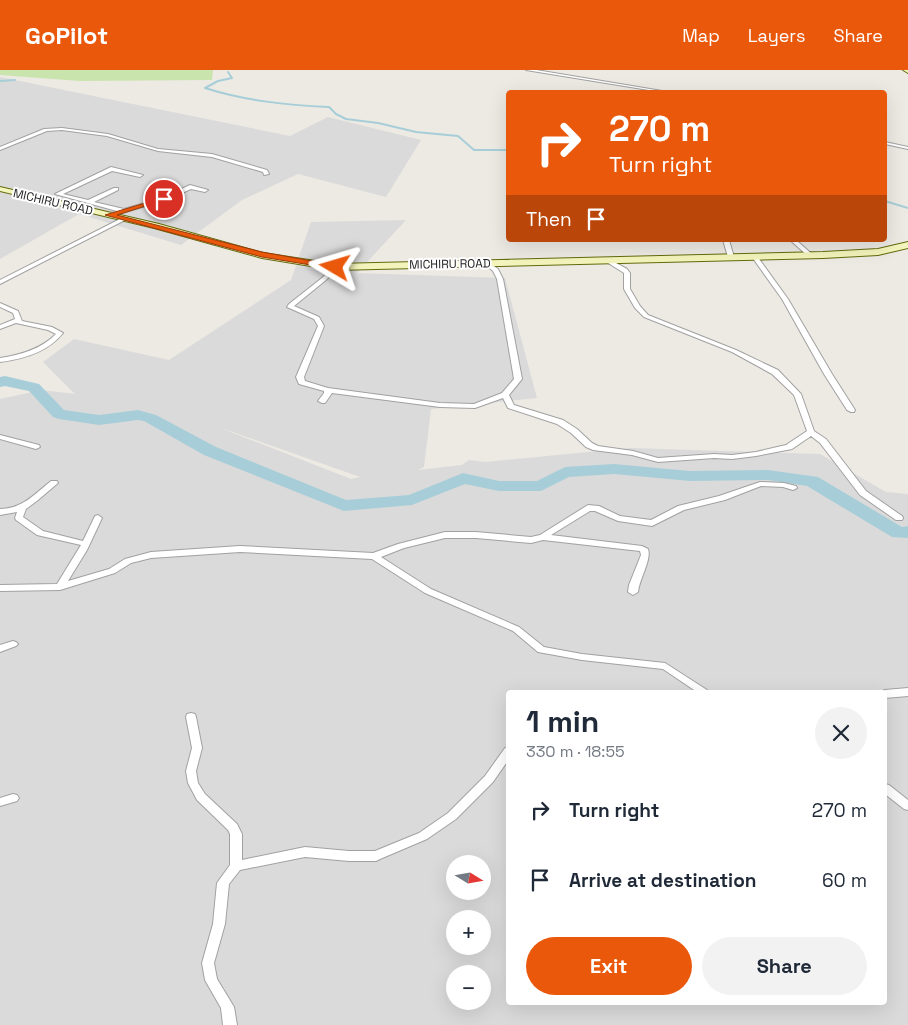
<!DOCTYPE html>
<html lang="en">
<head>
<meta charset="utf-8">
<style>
	body { margin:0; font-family:"Space Grotesk",sans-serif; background:#f2f2f3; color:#1f2937; height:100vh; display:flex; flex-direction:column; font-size:19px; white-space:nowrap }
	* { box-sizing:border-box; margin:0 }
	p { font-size:16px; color:#747a83 }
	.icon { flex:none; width:28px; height:28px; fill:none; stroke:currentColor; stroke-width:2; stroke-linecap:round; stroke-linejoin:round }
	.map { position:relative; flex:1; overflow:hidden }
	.details { position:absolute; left:506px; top:620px; width:381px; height:315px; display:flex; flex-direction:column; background:#fff; border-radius:5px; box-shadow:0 5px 20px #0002 }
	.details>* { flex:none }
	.hud { position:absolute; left:506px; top:20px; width:381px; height:152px; border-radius:5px; box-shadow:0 5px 20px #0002; background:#ea580c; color:#fff; overflow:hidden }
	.needle { width:32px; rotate:101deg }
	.buttons { position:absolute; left:446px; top:785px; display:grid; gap:10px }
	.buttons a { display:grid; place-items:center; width:45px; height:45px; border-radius:50%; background:#fff; box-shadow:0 5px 20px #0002; font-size:25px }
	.pin { position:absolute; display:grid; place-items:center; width:42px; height:42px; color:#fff; margin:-21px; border:2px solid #fff; border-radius:50%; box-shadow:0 1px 5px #0007 }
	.me { position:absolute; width:55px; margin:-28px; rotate:277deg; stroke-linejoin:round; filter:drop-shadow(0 0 4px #0008) }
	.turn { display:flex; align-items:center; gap:18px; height:105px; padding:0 20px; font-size:22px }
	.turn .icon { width:65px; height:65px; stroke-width:2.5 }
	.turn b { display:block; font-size:35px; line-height:42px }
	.then { display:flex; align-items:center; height:48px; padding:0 20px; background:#0003; gap:10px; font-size:19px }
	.round { display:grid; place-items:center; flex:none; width:52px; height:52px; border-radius:26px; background:#f2f2f3 }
	.headline { display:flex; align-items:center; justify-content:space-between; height:85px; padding:0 20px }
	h1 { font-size:30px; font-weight:700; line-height:38px }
	.primary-button { display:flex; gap:10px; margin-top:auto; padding:10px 20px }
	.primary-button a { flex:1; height:58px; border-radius:30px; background:#ea580c; color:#fff; font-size:20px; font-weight:700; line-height:58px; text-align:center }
	.primary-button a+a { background:#f2f2f3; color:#1f2937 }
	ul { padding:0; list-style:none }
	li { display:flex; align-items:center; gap:15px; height:70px; padding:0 20px }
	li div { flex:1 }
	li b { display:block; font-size:19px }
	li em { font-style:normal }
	header { display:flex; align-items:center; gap:30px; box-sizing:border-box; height:70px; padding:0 25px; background:#ea580c; color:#fff }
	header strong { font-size:24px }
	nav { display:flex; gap:28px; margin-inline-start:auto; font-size:18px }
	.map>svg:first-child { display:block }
	.residential { fill:#dbdada; fill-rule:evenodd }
	.grass { fill:#c9e4ad }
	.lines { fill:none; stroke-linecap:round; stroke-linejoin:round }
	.stream { stroke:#a7ced8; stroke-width:2 }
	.river { fill:#a7ced8; fill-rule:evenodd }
	.street-casing { stroke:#a1a1a1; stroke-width:2 }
	.secondary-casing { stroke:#636b0d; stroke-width:2 }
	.street { fill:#fff; fill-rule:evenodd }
	.secondary { fill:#f3f4bb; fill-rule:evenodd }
	.route { fill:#ea580c; stroke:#983908 }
	.labels { text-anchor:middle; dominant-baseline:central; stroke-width:4; stroke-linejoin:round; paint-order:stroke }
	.far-street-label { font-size:12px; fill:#1d1d1d; stroke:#fff }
</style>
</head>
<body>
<header>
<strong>GoPilot</strong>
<nav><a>Map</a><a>Layers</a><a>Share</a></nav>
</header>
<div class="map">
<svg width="908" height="955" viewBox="0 0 908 955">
	<rect width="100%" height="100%" fill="#edeae4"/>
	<!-- residential -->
	<path class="residential" d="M0,7L290,66L328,47L421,70L386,127L298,104L242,130L181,175L79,144L0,189Z
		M406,150L357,203L505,208L537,328L431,339L424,397L418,400L462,395L469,390L485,392L630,378L820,384L886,422L908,424V955H0V329L42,320L75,324L43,292L74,269L169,290L291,210L311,152ZM223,359H224L360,407L351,409ZM509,622H885V932H509ZM455,794H482V821H455ZM455,849H482V876H455ZM455,904H482V931H455Z"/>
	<!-- grass -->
	<path class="grass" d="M0,0H213L212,10L80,11L0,5Z"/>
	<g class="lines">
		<!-- stream -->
		<path class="stream" d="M228,2L232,8L218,11L205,18C246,31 287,35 329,37L336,44L346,49L378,53L416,62L458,66L474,80H509
			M0,11L15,10
			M885,131L908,138"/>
		<!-- river -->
		<path class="river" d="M5,306L39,314L64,340L99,345L138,340L156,345L216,377L346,430L409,425L463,403L499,411H537L565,397L614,394L690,401L768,400L818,407L902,457L908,456V468L892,467L807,416L768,410L690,411L614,404L569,407L541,421H499L465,414L412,435L344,441L204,385L144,351L138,350L99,355L59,349L53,347L29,321L5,316L0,317V307Z"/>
		<defs>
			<path id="street" d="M526,0H536L668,22H661Z
				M62,58L108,64L158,79L212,84L267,100L269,104L264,105L263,102L212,87L158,81L107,66L62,60L47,61L0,80V77L44,59Z
				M885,72L908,77V79L885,74Z
				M111,97L143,105L140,107L112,101L63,124L88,130L114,118H118V120L94,132L124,139L162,128L190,115L208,120L205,122L191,119L166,130L109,147L107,146V144L117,141L55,124Z
				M122,148L127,149L0,214V210Z
				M723,170H729L734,187L733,188L728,187Z
				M790,170H796L813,185V187H809Z
				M753,186H757L788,229L832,304L855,340L854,342H851L847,340L824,304L782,229L752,187Z
				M607,188L627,199L630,203V219L640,236L648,245L736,280L778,300L801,324L814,361L826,369L866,421L902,446L903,448L902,450H896L860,425L820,373L811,366L792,379L756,386L732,389L714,388L658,392L632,385L593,380L586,377L571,363L557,354L508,338L503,328L475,338L440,337L332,323L325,333H322L318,331L324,323V321L299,314L296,307L318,256L314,249L287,237L289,234L322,208L335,195L338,197L326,210L294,236L319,247L324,256L304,307L305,311L328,318L440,333L474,334L502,323L514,309L497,209L493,201L484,193L487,191L498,199L503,209L522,309L509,325L514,335L563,350L577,359L592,373L598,376L633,381L658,388L714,384L732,385L756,382L786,375L807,361L794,325L772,304L732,282L644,247L635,238L624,219V203L605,191V189Z
				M0,233L18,241L22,251L52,257L63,263C48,282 24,289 0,292V288C21,285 41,279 56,264L48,260L16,253L0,259V255L15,249L13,243L0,237Z
				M0,365L39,375L40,377L36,379L0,369Z
				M51,411H57L58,413L38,430L26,439L23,447L43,461L83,471L95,446L98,445L102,448L87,480L68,511L109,499L125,489L151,482L240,476L373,483L398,474L445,462H476L531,467L540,465L588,435L599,436L620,446L651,450L678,436L719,426L760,412L784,413L796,416L797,418L793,420L783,417L761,416L725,430L684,440L652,456L618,451L595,441H590L551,465L642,476L648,479C652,489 639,510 638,522L633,525L628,522L629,515L641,485L640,481L543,470L531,473L476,468H445L404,478L381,487L431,519L519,557L544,577L582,584L665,593L707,620L708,622H697L663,599L582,590L538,582L513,561L425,523L372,489L240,482L151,488L131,493L115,503L60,520L0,521V515L57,514L81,475L37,465L16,450L15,448L17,442L0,445V439C22,439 35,424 51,411Z
				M13,571L16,572L18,574L16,576L0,582V575Z
				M908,618V626L885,628V622H881L885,620Z
				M191,643L195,644L196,647L202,678L196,701L198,713L205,724L237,754L242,764V790L305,777L349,781H375L419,763L448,743L485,706L505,678L509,677V689L493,712L456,749L427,769L380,789L376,791H349L305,787L240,800L229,814L225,854L214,893L217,909L234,937L237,955H223L221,938L205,910L202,893L213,854L217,813L230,795V764L228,760L197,730L188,713L186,701L192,678L186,647L187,644Z
				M885,714L889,715L908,730V740L904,739L885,724Z
				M13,724L17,725L19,728L17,731L0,736V728Z"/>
			<path id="secondary" d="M903,0H908V3Z
				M0,117L159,154L263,183L335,194L823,182L878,179L908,172V178L878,185L823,188L335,200L262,188L154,158L0,121Z"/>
		</defs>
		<!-- street casing -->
		<use href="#street" class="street-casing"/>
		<!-- secondary casing -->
		<use href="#secondary" class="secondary-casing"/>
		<!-- street -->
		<use href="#street" class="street"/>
		<!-- secondary -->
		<use href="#secondary" class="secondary"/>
	</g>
	<!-- route -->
	<path class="route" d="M162,128L168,129L117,145L262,182L335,195L339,197L335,199L262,187L105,145Z"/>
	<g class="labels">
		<!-- far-street labels -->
		<g class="far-street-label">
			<text transform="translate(53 132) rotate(13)">MICHIRU ROAD</text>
			<text transform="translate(450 194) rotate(-1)">MICHIRU ROAD</text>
		</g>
	</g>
</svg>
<div class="buttons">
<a><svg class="needle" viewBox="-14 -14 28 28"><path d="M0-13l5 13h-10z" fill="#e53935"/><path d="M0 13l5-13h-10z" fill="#747a83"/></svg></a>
<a>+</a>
<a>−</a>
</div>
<div class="pin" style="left:164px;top:129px;background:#d93025"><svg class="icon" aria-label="arrive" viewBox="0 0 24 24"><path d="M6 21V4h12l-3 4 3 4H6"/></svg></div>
<svg class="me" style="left:335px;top:197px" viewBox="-20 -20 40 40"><path d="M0-17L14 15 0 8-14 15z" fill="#ea580c" stroke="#fff" stroke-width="4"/></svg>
<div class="hud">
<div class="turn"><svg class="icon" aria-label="right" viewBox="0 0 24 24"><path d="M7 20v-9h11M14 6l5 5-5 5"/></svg><div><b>270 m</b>Turn right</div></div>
<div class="then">Then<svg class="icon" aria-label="arrive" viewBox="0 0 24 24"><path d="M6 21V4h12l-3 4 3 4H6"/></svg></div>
</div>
<section class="details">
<div class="headline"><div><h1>1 min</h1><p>330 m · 18:55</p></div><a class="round"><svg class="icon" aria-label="close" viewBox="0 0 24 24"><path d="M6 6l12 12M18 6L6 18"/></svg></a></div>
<ul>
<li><svg class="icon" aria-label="right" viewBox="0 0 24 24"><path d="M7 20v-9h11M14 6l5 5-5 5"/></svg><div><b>Turn right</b></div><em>270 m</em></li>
<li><svg class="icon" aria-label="arrive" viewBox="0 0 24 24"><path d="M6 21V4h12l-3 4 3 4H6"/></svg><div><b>Arrive at destination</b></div><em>60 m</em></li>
</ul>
<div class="primary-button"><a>Exit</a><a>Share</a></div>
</section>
</div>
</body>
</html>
